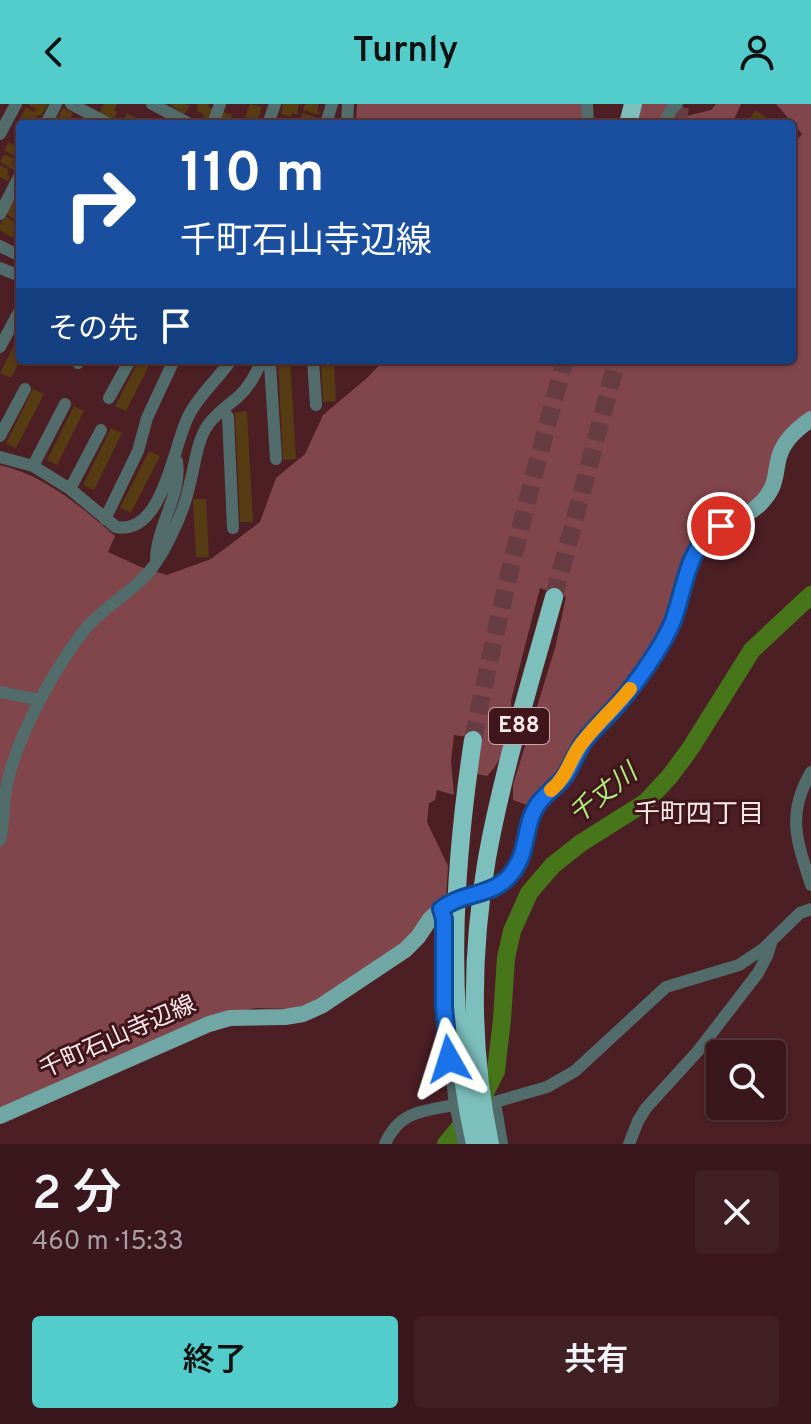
<!DOCTYPE html>
<html lang="ja">
<head>
<meta charset="utf-8">
<style>
	body { margin:0; font-family:Overpass,"Noto Sans JP",sans-serif; background:#402025; color:#f1f3f6; height:100vh; display:flex; flex-direction:column; font-size:30px; white-space:nowrap }
	* { box-sizing:border-box; margin:0 }
	p { font-size:26px; color:#ab9fa3 }
	.icon { flex:none; width:44px; height:44px; fill:none; stroke:currentColor; stroke-width:2; stroke-linecap:round; stroke-linejoin:round }
	.map { position:relative; height:1040px; overflow:hidden }
	.details { display:flex; flex-direction:column; background:#39171c; flex:1 }
	.details>* { flex:none }
	.hud { position:absolute; left:16px; top:16px; width:780px; height:244px; border-radius:8px; box-shadow:0 2px 6px #0004,0 0 0 2px #53363b; background:#1a4fa0; color:#fff; overflow:hidden }
	.buttons { position:absolute; left:706px; top:936px; display:grid; gap:16px }
	.buttons a { display:grid; place-items:center; width:80px; height:80px; border-radius:8px; background:#39171c; box-shadow:0 2px 6px #0004,0 0 0 2px #53363b; font-size:40px }
	.pin { position:absolute; display:grid; place-items:center; width:68px; height:68px; color:#fff; margin:-34px; border:4px solid #fff; border-radius:50%; box-shadow:0 2px 8px #0007 }
	.me { position:absolute; width:88px; margin:-44px; rotate:354deg; stroke-linejoin:round; filter:drop-shadow(0 0 6px #0008) }
	.turn { display:flex; align-items:center; gap:28px; height:168px; padding:0 32px; font-size:36px }
	.turn .icon { width:104px; height:104px; stroke-width:2.5 }
	.turn b { display:block; font-size:56px; line-height:68px }
	.then { display:flex; align-items:center; height:76px; padding:0 32px; background:#0003; gap:16px; font-size:30px }
	.round { display:grid; place-items:center; flex:none; width:84px; height:84px; border-radius:8px; background:#402025 }
	.overview { display:flex; align-items:center; justify-content:space-between; height:136px; padding:0 32px }
	h1 { font-size:48px; font-weight:600; line-height:60px }
	.button { display:flex; gap:16px; margin-top:auto; padding:16px 32px }
	.button a { flex:1; height:92px; border-radius:8px; background:#53cdcb; color:#111; font-size:32px; font-weight:600; line-height:92px; text-align:center }
	.button a+a { background:#402025; color:#f1f3f6 }
	header { display:flex; justify-content:space-between; align-items:center; height:104px; padding:0 32px; background:#53cdcb; color:#111; font-size:36px; font-weight:600 }
	.map>svg:first-child { display:block }
	.green { fill:#80464c }
	.lines { fill:none; stroke-linecap:round; stroke-linejoin:round }
	.river { stroke:#47761a; stroke-width:18 }
	.building { fill:#573b12 }
	.highway-tunnel { stroke:#673d43; stroke-width:18; stroke-dasharray:18 9; stroke-linecap:butt }
	.minor { stroke:#526c6b; stroke-width:12 }
	.major { stroke:#70a7a5; stroke-width:16 }
	.highway { stroke:#7cbfbc; stroke-width:18 }
	.route-casing { stroke:#114b97; stroke-width:20 }
	.route { stroke:#1a73e8; stroke-width:14 }
	.slow { stroke:#f59e0b; stroke-width:14 }
	.labels { text-anchor:middle; dominant-baseline:central; stroke-width:6; stroke-linejoin:round; paint-order:stroke }
	.shield { fill:#40151c; stroke:#c4aaad; stroke-width:2 }
	.shield-label { font-size:22px; font-weight:bold; fill:#fdeaeb }
	.street-label { font-size:24px; fill:#fdeaeb; stroke:#40151c }
	.water-label { font-size:26px; font-style:italic; fill:#acee7c; stroke:#40151c }
	.neighbourhood-label { font-size:26px; fill:#fdeaeb; stroke:#40151c }
</style>
</head>
<body>
<header><svg class="icon" aria-label="back" viewBox="0 0 24 24"><path d="M15 5l-7 7 7 7"/></svg>Turnly<svg class="icon" aria-label="person" viewBox="0 0 24 24"><circle cx="12" cy="8" r="4"/><path d="M4 21q1-7 8-7t8 7"/></svg></header>
<div class="map">
<svg width="811" height="1040" viewBox="0 0 811 1040">
	<rect width="100%" height="100%" fill="#4c1f25"/>
	<!-- green -->
	<path class="green" d="M357,0H582L583,20H356Z
		M641,0H669L657,20H636Z
		M716,0H741L732,20H671L674,15L711,6Z
		M776,0H811V308L770,380L756,395L706,424L656,535L565,663L533,698L527,701L513,696V681L555,544L566,493L540,484L511,596C512,623 507,652 487,672L477,670L476,655L482,635L454,631L451,657L454,691L437,686L435,696L429,699L427,718L448,762L446,794L406,837L324,894L293,905L256,904L217,912L0,1005V361C46,372 80,402 115,432L108,448L141,463L167,471L211,455L260,418L276,374L305,350L323,311L367,274L384,256H792V41L802,30Z"/>
	<g class="lines">
		<!-- river -->
		<path class="river" d="M446,1040L480,999L496,967L502,915L506,854L512,827L529,789L553,761L581,739L646,698L670,672L690,645L752,546L811,491"/>
	</g>
	<!-- building -->
	<path class="building" d="M28,0H48L41,12L38,11L33,20H28L20,15V29L14,26L26,3L34,8L36,4L33,3L32,4Z
		M104,0H117L114,6L117,8L113,16L99,9Z
		M169,0H186L190,2L184,10Z
		M198,0H209L208,3L213,5L208,16L203,14L204,11L197,7Z
		M250,0L262,3L260,8H261L256,18L245,13Z
		M283,0H299L297,11L292,9L291,13L281,10Z
		M305,0H319L317,7L320,8L319,11L303,6Z
		M63,4L73,9L68,20H62L56,17Z
		M756,6L774,20H745Z
		M221,7L232,11L230,20H217Z
		M127,9L138,15L136,20H125L122,18Z
		M302,9L316,13L315,20L300,19Z
		M9,38L20,45L17,54L4,46Z
		M4,50L16,56L13,61L17,63L15,67L0,58Z
		M0,61L9,66L7,71L10,73L8,77L0,73Z
		M15,94L20,97V109L16,116L6,110Z
		M5,112L20,121L13,134L0,126V121Z
		M20,230V256L11,274L0,269Z
		M139,256H152L126,307L115,302Z
		M278,256H290L296,355L283,356Z
		M321,256H334L336,297L323,298Z
		M33,285L44,290L16,344L6,339Z
		M74,302L84,307L57,361L47,356Z
		M247,307L253,418H240L235,309Z
		M111,324L122,329L94,386L83,381Z
		M149,347L160,352L131,409L120,404Z
		M193,395H206L209,453H196Z"/>
	<g class="lines">
		<!-- highway-tunnel -->
		<path class="highway-tunnel" d="M676,20L681,0
			M554,493L617,256
			M473,636C498,508 530,382 565,256"/>
		<!-- minor -->
		<path class="minor" d="M71,0L109,20
			M152,0L190,20
			M587,0L588,20
			M46,20L56,0
			M213,20L220,0
			M268,20L275,0
			M326,20L332,0
			M347,20L348,0
			M663,20L673,3L677,0
			M0,30L16,0
			M0,110L20,71
			M0,142L20,152
			M0,164L20,172
			M0,243L20,206
			M265,256L270,260L276,355
			M313,256L316,301
			M78,259L80,256
			M109,294L130,256
			M223,306L228,313L233,424
			M0,332L25,285
			M0,353L33,362L70,385L116,423C164,432 173,340 189,311C199,291 218,275 231,256
			M33,362L65,300
			M70,385L101,326
			M105,415L138,347L147,314L174,256
			M156,455C157,421 182,391 177,357
			M0,588L40,596
			M811,668C786,711 797,737 811,781
			M0,736C5,716 3,695 8,675C20,627 55,563 86,524C101,507 120,495 137,480C150,469 162,451 169,436C178,419 186,398 190,379C195,361 197,336 208,321C216,309 229,301 239,292C250,282 256,269 262,256
			M441,805L444,815V903L455,1001
			M385,1040C399,1007 423,1007 455,1001L464,1040
			M502,1040L495,998L547,983L575,967L666,883L739,861L763,845L800,809L811,805
			M629,1040L638,1017L646,1004L698,947L758,869L767,852L771,839"/>
		<!-- major -->
		<path class="major" d="M0,1012L209,920L230,914L285,913L303,910L321,902L405,846L418,833L430,815L450,797L493,786L504,778L514,766L521,754L531,713L536,703L566,670L577,646L630,585L665,533L678,501L692,452L705,433L711,427C727,418 748,413 761,399C777,382 774,374 779,353C784,336 797,325 811,315"/>
		<!-- highway -->
		<path class="highway" d="M628,20L633,0
			M473,636C453,768 445,909 475,1040
			M490,1040C470,946 471,848 487,754C503,666 530,579 554,493"/>
	</g>
	<g class="lines">
		<defs>
			<path id="route" d="M449,955L444,903V815L441,805C465,786 496,794 514,766C528,747 524,722 536,703C543,691 557,683 565,672C573,660 577,646 586,635C596,622 609,611 619,599C637,578 663,542 673,517C686,482 686,442 721,422"/>
		</defs>
		<!-- route casing -->
		<use href="#route" class="route-casing"/>
		<!-- route -->
		<use href="#route" class="route"/>
		<!-- slow -->
		<path class="slow" d="M551,686C566,674 569,658 579,643C594,622 614,605 630,585"/>
	</g>
	<g class="labels">
		<!-- shield labels -->
		<rect class="shield" x="489" y="604" width="60" height="36" rx="6"/>
		<g class="shield-label">
			<text x="519" y="622">E88</text>
		</g>
		<!-- street labels -->
		<g class="street-label">
			<text transform="translate(118 934) rotate(-24)">千町石山寺辺線</text>
		</g>
		<!-- water labels -->
		<g class="water-label">
			<text transform="translate(604 691) rotate(-38)">千丈川</text>
		</g>
		<!-- neighbourhood labels -->
		<g class="neighbourhood-label">
			<text x="699" y="711">千町四丁目</text>
		</g>
	</g>
</svg>
<div class="buttons">
<a><svg class="icon" aria-label="search" viewBox="0 0 24 24"><circle cx="10" cy="10" r="6"/><path d="M15 15l6 6"/></svg></a>
</div>
<div class="pin" style="left:721px;top:422px;background:#d93025"><svg class="icon" aria-label="arrive" viewBox="0 0 24 24"><path d="M6 21V4h12l-3 4 3 4H6"/></svg></div>
<svg class="me" style="left:449px;top:955px" viewBox="-20 -20 40 40"><path d="M0-17L14 15 0 8-14 15z" fill="#1a73e8" stroke="#fff" stroke-width="4"/></svg>
<div class="hud">
<div class="turn"><svg class="icon" aria-label="right" viewBox="0 0 24 24"><path d="M7 20v-9h11M14 6l5 5-5 5"/></svg><div><b>110 m</b>千町石山寺辺線</div></div>
<div class="then">その先<svg class="icon" aria-label="arrive" viewBox="0 0 24 24"><path d="M6 21V4h12l-3 4 3 4H6"/></svg></div>
</div>
</div>
<section class="details">
<div class="overview"><div><h1>2 分</h1><p>460 m · 15:33</p></div><a class="round"><svg class="icon" aria-label="close" viewBox="0 0 24 24"><path d="M6 6l12 12M18 6L6 18"/></svg></a></div>
<div class="button"><a>終了</a><a>共有</a></div>
</section>
</body>
</html>
